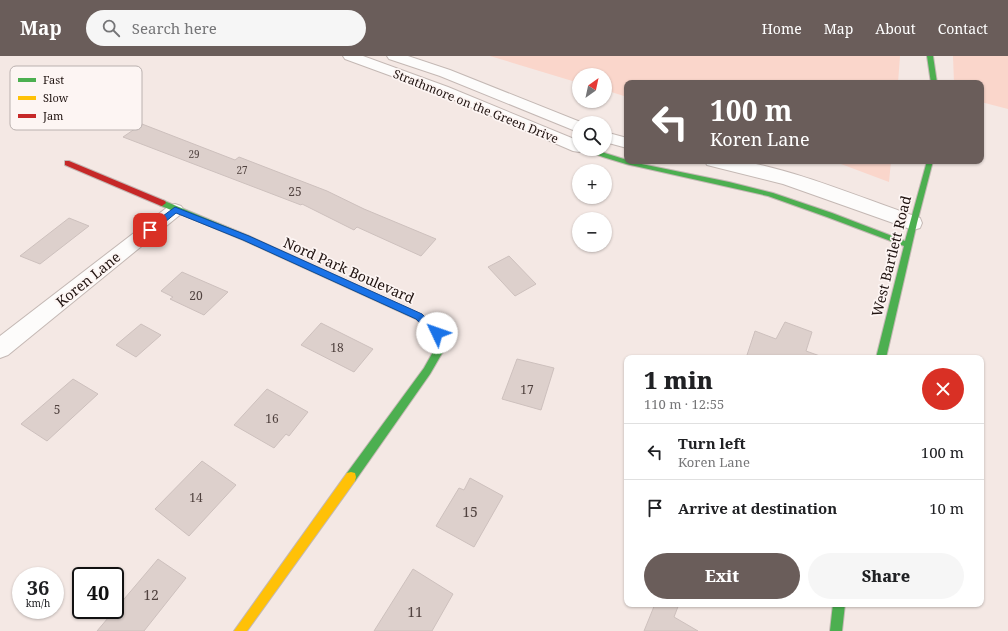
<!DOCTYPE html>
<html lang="en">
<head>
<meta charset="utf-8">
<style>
	body { margin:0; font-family:"Noto Serif",serif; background:#f6f6f6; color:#202124; height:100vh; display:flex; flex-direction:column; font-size:15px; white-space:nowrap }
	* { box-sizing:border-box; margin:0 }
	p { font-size:13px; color:#757577 }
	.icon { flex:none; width:22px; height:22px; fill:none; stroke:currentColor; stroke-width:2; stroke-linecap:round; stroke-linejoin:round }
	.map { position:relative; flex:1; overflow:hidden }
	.drawer { position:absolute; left:624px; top:299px; width:360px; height:252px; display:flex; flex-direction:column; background:#fff; border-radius:8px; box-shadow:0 1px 3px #0004 }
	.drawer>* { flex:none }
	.guide { position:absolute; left:624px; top:24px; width:360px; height:84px; border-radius:8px; box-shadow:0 1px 3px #0004; background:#6a5d5a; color:#fff; overflow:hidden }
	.needle { width:26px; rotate:33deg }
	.buttons { position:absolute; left:572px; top:12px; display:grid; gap:8px }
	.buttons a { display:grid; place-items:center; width:40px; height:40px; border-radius:50%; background:#fff; box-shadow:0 1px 3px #0004; font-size:20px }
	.speed { position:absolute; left:12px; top:511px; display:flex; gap:8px; font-size:20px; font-weight:700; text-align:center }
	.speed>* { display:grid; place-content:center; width:52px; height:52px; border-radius:50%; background:#fff; box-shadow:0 1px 3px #0004; line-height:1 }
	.speed small { font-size:10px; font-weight:400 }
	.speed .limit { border:2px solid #111; border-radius:6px; background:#fff; color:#111 }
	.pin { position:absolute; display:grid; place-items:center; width:34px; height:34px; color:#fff; margin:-17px; border-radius:8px; box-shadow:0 2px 6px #0006 }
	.me { position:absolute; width:44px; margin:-22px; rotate:312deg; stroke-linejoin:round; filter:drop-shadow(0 0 3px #0008) }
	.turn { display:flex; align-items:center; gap:14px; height:84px; padding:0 20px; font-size:18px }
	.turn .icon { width:52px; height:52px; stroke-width:2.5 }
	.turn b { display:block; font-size:28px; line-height:34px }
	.round { display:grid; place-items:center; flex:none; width:42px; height:42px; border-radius:21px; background:#f6f6f6 }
	.headline { display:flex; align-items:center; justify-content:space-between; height:68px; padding:0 20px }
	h1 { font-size:24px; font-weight:800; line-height:30px }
	.cta { display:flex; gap:8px; margin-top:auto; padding:8px 20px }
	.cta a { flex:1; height:46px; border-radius:24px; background:#6a5d5a; color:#fff; font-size:16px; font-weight:800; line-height:46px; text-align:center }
	.cta a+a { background:#f6f6f6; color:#202124 }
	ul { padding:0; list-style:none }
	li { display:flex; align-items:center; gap:12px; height:56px; padding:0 20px; border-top:1px solid #e0e0e0 }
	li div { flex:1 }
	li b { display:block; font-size:15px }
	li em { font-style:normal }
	header { display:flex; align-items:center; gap:24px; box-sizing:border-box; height:56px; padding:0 20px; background:#6a5d5a; color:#fff }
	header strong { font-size:19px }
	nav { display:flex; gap:22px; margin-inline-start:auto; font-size:14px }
	.search { width:280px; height:36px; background:#f6f6f6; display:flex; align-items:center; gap:10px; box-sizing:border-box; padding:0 14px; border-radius:22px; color:#757577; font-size:15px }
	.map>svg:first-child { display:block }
	.green { fill:#fad6cb }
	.building { fill:#ddd0cc; stroke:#cdc0bd }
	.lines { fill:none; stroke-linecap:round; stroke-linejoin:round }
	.street-casing { stroke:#c4b8b4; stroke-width:2 }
	.fast-casing { stroke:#c4b8b4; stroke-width:2 }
	.slow-casing { stroke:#c4b8b4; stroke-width:2 }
	.jam-casing { stroke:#c4b8b4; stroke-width:2 }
	.street { fill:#fdfcfb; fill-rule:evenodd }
	.fast { fill:#4caf50; fill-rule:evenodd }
	.slow { fill:#ffc107; fill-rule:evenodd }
	.jam { fill:#c62828; fill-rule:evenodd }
	.route { fill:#1a73e8; stroke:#114b97 }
	.labels { text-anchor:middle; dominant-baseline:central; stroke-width:3.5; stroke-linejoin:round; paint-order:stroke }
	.far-number-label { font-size:10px; fill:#50423f }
	.far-street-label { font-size:12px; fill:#1f120f; stroke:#fdf5f3 }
	.number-label { font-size:12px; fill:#50423f }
	.street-label { font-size:14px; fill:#1f120f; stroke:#fdf5f3 }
	.near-number-label { font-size:14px; fill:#50423f }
	.key { fill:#fdf5f3; stroke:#bab1af; stroke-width:1 }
	.key-label { font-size:11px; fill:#1f120f }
</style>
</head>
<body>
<header>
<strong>Map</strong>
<div class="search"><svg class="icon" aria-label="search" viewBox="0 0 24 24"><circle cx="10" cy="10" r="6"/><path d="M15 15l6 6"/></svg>Search here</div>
<nav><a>Home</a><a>Map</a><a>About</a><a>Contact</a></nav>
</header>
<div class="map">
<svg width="1008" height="575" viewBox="0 0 1008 575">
	<rect width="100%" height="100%" fill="#f4e8e4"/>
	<!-- green -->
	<path class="green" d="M490,0H900L898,27H627V41L605,34V19H579V27Z
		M953,0H1008V53L981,46V27H954Z
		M833,105H891L889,126Z"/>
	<!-- building -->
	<path class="building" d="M142,68L235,104L239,101L327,135L364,153L436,183L421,200L357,171L354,174L302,148L301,149L123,81Z
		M69,162L89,170L40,208L20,200Z
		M509,200L536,228L515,240L488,211Z
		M182,216L228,236L204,259L170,243L173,241L161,235Z
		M785,266L812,276L806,295L820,300V302H746L755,275L776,283Z
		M321,267L373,293L354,316L301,289Z
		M141,268L161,279L136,301L116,289Z
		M517,303L554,312L541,354L502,343Z
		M73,323L98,338L47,385L21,368Z
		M267,333L308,356L289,380L286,378L274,392L234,369Z
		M202,405L236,429L189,480L155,453Z
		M470,422L503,440L474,491L436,470L459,432L464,434Z
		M158,503L186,522L144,575H97Z
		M413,513L453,538L432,575H374Z
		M655,548H679L674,561L698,575H644Z"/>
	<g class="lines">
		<defs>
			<path id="street" d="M343,0H363L448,31L579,85V93H586L579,96L573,95L438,37L345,3Z
				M387,0H408L450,14L583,67H579V76L573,74L440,20L389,3Z
				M605,76L627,82V92L605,86Z
				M705,105C716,105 730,103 741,105C802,116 861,142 920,162L922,167L920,172L913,174L783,128L707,109Z
				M175,148L181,150L184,154L181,158L8,299L0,302V280L169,150Z"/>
			<path id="fast" d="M927,0H933L937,27H931Z
				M582,93H592L627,104V105L729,126L773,137L832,157L905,185L927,105H933L917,167L886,302H876L904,190L827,161L768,140L626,108L603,101Z
				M162,144L249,180L422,259L440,274L443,296L441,299L430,318L355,425L351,426L347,425L346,421L347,417L424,312L433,296V278L416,263L243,184L159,149V145Z
				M833,548H845L842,575H830Z"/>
			<path id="slow" d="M351,416L355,417L356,421L355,425L247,575H234L347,417Z"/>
			<path id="jam" d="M65,105H69L165,145L166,147L162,150L159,149L65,109Z"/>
		</defs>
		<!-- street casing -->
		<use href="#street" class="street-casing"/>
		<!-- fast casing -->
		<use href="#fast" class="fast-casing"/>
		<!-- slow casing -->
		<use href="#slow" class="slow-casing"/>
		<!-- jam casing -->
		<use href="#jam" class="jam-casing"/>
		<!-- street -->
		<use href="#street" class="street"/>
		<!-- fast -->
		<use href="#fast" class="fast"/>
		<!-- slow -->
		<use href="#slow" class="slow"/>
		<!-- jam -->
		<use href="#jam" class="jam"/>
	</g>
	<!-- route -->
	<path class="route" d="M175,151L249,180L422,258L441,277L440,280H434L416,263L243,184L176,157L153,176H147V172Z"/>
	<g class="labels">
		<!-- far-number labels -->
		<g class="far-number-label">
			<text x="194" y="98">29</text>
			<text x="242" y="114">27</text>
		</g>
		<!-- far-street labels -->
		<g class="far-street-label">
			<text transform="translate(476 50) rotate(22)">Strathmore on the Green Drive</text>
		</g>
		<!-- number labels -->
		<g class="number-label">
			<text x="295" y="135">25</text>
			<text x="196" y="239">20</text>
			<text x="337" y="291">18</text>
			<text x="527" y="333">17</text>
			<text x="57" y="353">5</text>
			<text x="272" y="362">16</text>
			<text x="196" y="441">14</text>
		</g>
		<!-- street labels -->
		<g class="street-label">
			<text transform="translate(891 200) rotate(-76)">West Bartlett Road</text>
			<text transform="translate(349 214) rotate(24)">Nord Park Boulevard</text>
			<text transform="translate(88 223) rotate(-39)">Koren Lane</text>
		</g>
		<!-- near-number labels -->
		<g class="near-number-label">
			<text x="470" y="455">15</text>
			<text x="151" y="538">12</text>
			<text x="415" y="555">11</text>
		</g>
	</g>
	<!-- legend -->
	<rect x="10" y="10" width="132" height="64" rx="6" class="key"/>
	<rect x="18" y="22" width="18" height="4" fill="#4caf50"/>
	<rect x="18" y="40" width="18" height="4" fill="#ffc107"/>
	<rect x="18" y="58" width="18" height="4" fill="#c62828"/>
	<g class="key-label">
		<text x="43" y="28">Fast</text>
		<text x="43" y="46">Slow</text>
		<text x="43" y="64">Jam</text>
	</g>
</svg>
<div class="buttons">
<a><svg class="needle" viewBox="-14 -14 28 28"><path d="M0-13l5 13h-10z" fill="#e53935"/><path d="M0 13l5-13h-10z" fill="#757577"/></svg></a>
<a><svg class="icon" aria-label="search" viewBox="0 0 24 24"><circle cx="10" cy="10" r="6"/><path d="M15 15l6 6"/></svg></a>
<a>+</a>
<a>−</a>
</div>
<div class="speed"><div>36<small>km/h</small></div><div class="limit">40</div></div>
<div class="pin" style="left:150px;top:174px;background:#d93025"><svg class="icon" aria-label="arrive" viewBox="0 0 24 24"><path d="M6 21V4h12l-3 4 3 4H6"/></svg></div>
<svg class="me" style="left:437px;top:277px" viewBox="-20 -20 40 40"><circle r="19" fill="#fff"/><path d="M0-13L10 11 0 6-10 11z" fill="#1a73e8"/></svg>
<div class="guide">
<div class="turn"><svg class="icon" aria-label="left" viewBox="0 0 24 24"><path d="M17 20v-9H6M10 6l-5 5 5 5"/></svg><div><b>100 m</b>Koren Lane</div></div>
</div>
<section class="drawer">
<div class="headline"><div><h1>1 min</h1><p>110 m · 12:55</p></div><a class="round" style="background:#d93025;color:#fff"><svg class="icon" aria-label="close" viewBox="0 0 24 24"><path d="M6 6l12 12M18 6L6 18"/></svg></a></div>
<ul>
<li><svg class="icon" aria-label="left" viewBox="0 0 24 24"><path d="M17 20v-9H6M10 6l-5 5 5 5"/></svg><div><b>Turn left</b><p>Koren Lane</p></div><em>100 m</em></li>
<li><svg class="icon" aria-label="arrive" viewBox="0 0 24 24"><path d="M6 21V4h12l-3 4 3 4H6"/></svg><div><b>Arrive at destination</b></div><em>10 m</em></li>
</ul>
<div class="cta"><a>Exit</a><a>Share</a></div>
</section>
</div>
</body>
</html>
